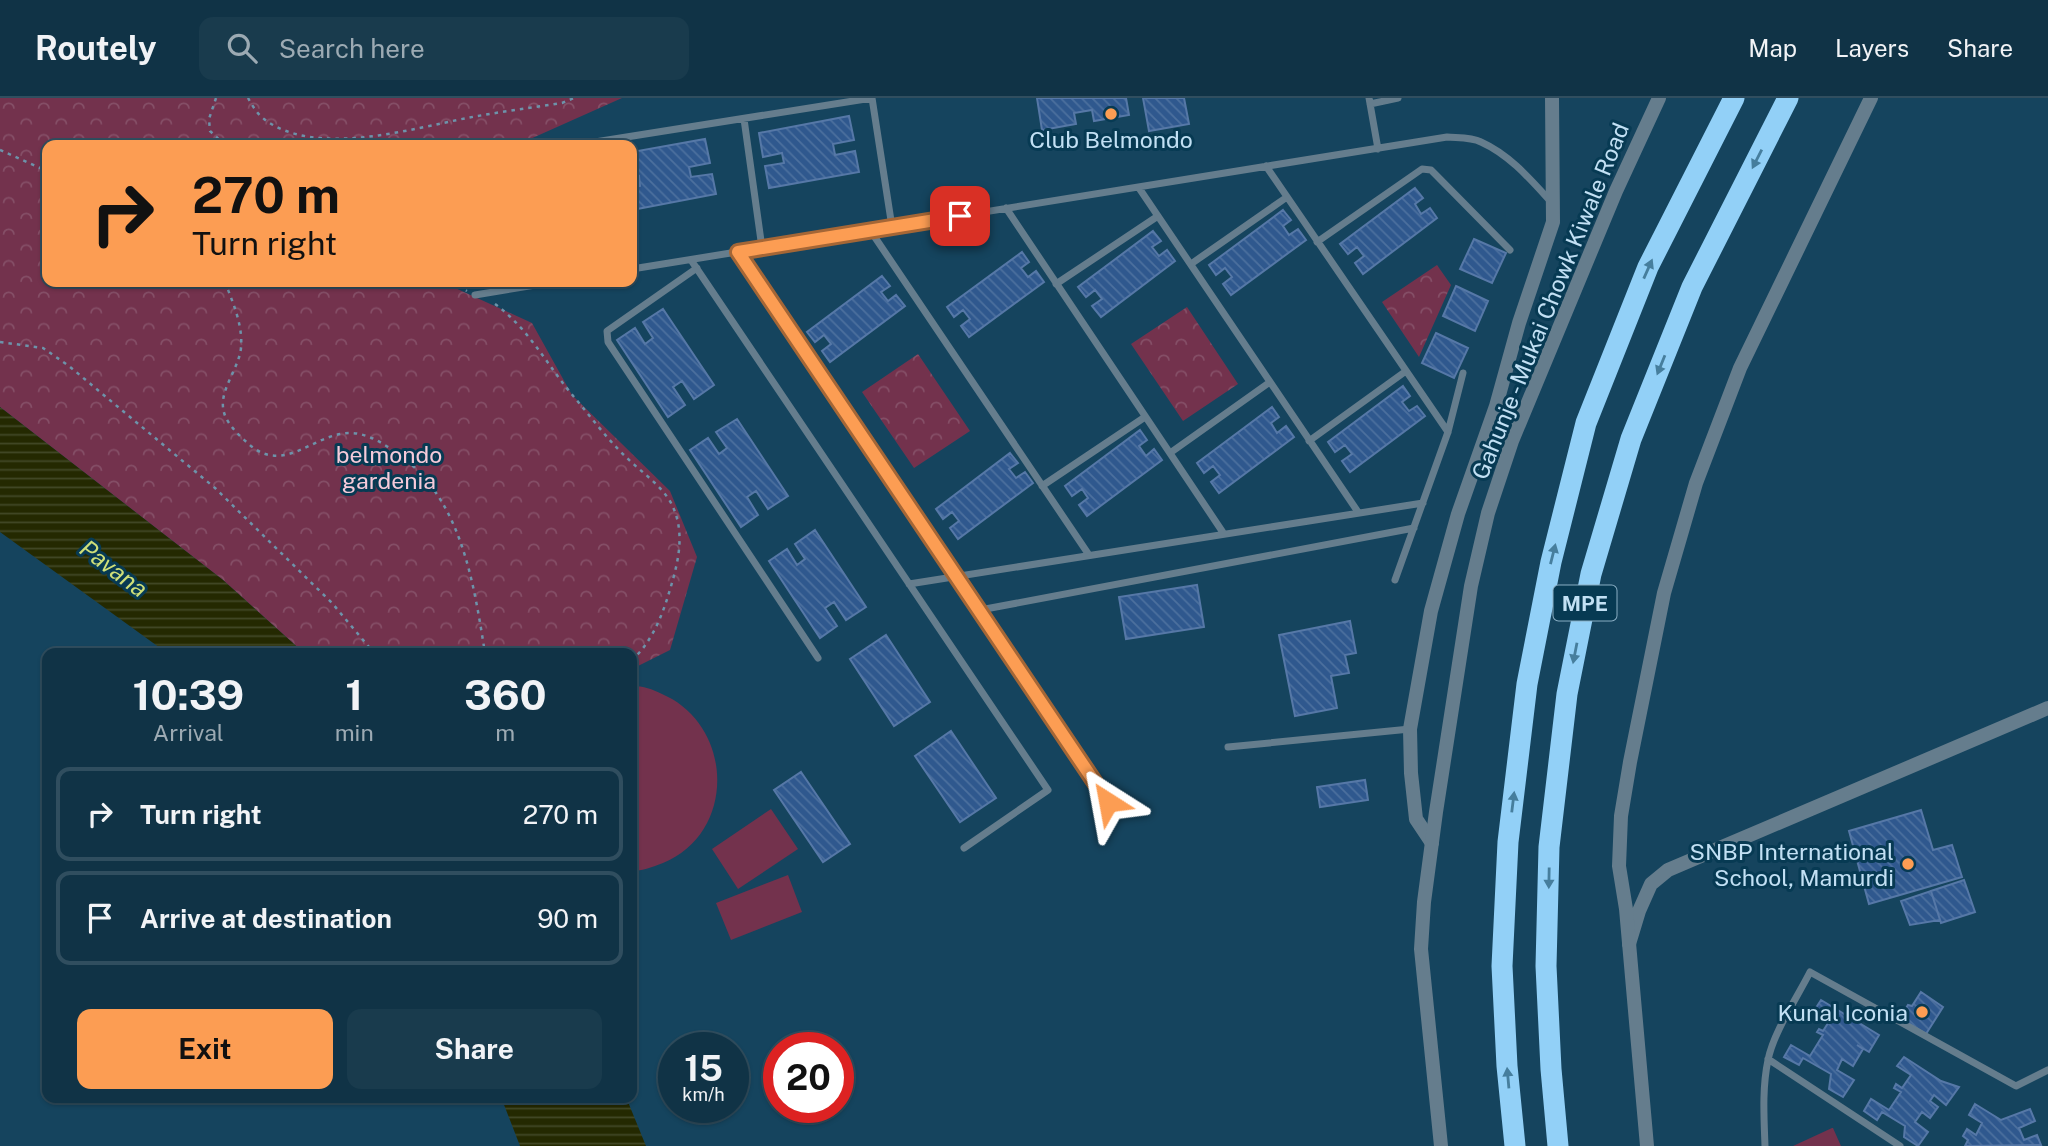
<!DOCTYPE html>
<html lang="en">
<head>
<meta charset="utf-8">
<style>
	body { margin:0; font-family:"Public Sans",sans-serif; background:#193b4d; color:#f1f3f6; height:100vh; display:flex; flex-direction:column; font-size:26px; white-space:nowrap }
	* { box-sizing:border-box; margin:0 }
	p { font-size:23px; color:#9caab3 }
	.icon { flex:none; width:38px; height:38px; fill:none; stroke:currentColor; stroke-width:2; stroke-linecap:round; stroke-linejoin:round }
	.map { position:relative; flex:1; overflow:hidden }
	.details { position:absolute; left:42px; top:550px; width:595px; height:455px; display:flex; flex-direction:column; background:#103346; border-radius:14px; box-shadow:0 2px 5px #0004,0 0 0 2px #304e5f }
	.details>* { flex:none }
	.guide { position:absolute; left:42px; top:42px; width:595px; height:147px; border-radius:14px; box-shadow:0 2px 5px #0004,0 0 0 2px #304e5f; background:#fc9d53; color:#111; overflow:hidden }
	.speed { position:absolute; left:658px; top:934px; display:flex; gap:14px; font-size:35px; font-weight:700; text-align:center }
	.speed>* { display:grid; place-content:center; width:91px; height:91px; border-radius:50%; background:#103346; box-shadow:0 2px 5px #0004,0 0 0 2px #304e5f; line-height:1 }
	.speed small { font-size:18px; font-weight:400 }
	.speed .limit { border:10px solid #d22; background:#fff; color:#111 }
	.pin { position:absolute; display:grid; place-items:center; width:60px; height:60px; color:#fff; margin:-30px; border-radius:14px; box-shadow:0 4px 10px #0006 }
	.me { position:absolute; width:77px; margin:-38px; rotate:326deg; stroke-linejoin:round; filter:drop-shadow(0 0 5px #0008) }
	.turn { display:flex; align-items:center; gap:24px; height:147px; padding:0 35px; font-size:32px }
	.turn .icon { width:91px; height:91px; stroke-width:2.5 }
	.turn b { display:block; font-size:49px; line-height:60px }
	.eta { display:flex; justify-content:space-evenly; align-items:center; height:119px; text-align:center }
	.eta b { font-size:42px; font-weight:700; line-height:49px }
	.button { display:flex; gap:14px; margin-top:auto; padding:14px 35px }
	.button a { flex:1; height:80px; border-radius:14px; background:#fc9d53; color:#111; font-size:28px; font-weight:700; line-height:80px; text-align:center }
	.button a+a { background:#193b4d; color:#f1f3f6 }
	ul { padding:0; list-style:none }
	li { display:flex; align-items:center; gap:21px; height:94px; margin:0 14px 10px; padding:0 21px; border:4px solid #304e5f; border-radius:14px }
	li div { flex:1 }
	li b { display:block; font-size:26px }
	li em { font-style:normal }
	header { display:flex; align-items:center; gap:42px; box-sizing:border-box; height:98px; padding:0 35px; background:#103346; border-bottom:2px solid #304e5f }
	header strong { font-size:33px }
	nav { display:flex; gap:38px; margin-inline-start:auto; font-size:24px }
	.search { width:490px; height:63px; background:#193b4d; display:flex; align-items:center; gap:18px; box-sizing:border-box; padding:0 24px; border-radius:14px; color:#9caab3; font-size:26px }
	.map>svg:first-child { display:block }
	.forest { fill:url(#forest-crowns) }
	.pitch { fill:#73324d }
	.water { fill:url(#water-rules) }
	.building { fill:url(#building-back-hatch); stroke:#5678a7; stroke-width:2 }
	.lines { fill:none; stroke-linecap:round; stroke-linejoin:round }
	.path { stroke:#6d93aa; stroke-width:2.5; stroke-dasharray:3.5 5; stroke-linecap:butt }
	.service { stroke:#657d8d; stroke-width:7 }
	.minor { stroke:#657d8d; stroke-width:14 }
	.tertiary { stroke:#657d8d; stroke-width:14 }
	.motorway { stroke:#92d0f7; stroke-width:21 }
	.oneway { fill:#467e9d }
	.route-casing { stroke:#a46636; stroke-width:18 }
	.route { stroke:#fc9d53; stroke-width:12 }
	.poi-dot { fill:#fc9d53; stroke:#073a53; stroke-width:2.5 }
	.labels { text-anchor:middle; dominant-baseline:central; stroke-width:6; stroke-linejoin:round; paint-order:stroke }
	.shield { fill:#073a53; stroke:#8aaec4; stroke-width:2 }
	.shield-label { font-size:21px; font-weight:bold; fill:#c2e0f4 }
	.poi-label { font-size:23px; fill:#c2e0f4; stroke:#073a53; text-anchor:end }
	.street-label { font-size:23px; fill:#c2e0f4; stroke:#073a53 }
	.park-label { font-size:23px; fill:#f6cbda; stroke:#073a53 }
	.water-label { font-size:24px; font-style:italic; fill:#cfdf78; stroke:#073a53 }
</style>
</head>
<body>
<header>
<strong>Routely</strong>
<div class="search"><svg class="icon" aria-label="search" viewBox="0 0 24 24"><circle cx="10" cy="10" r="6"/><path d="M15 15l6 6"/></svg>Search here</div>
<nav><a>Map</a><a>Layers</a><a>Share</a></nav>
</header>
<div class="map">
<svg width="2048" height="1048" viewBox="0 0 2048 1048">
	<defs>
		<pattern id="forest-crowns" width="20" height="18" patternUnits="userSpaceOnUse" patternTransform="scale(1.75)"><rect width="20" height="18" fill="#73324d"/><path d="M2 6a3 3 0 1 1 6 0M12 15a3 3 0 1 1 6 0" fill="none" stroke="#854f67"/></pattern>
		<pattern id="water-rules" width="6" height="5" patternUnits="userSpaceOnUse" patternTransform="scale(1.75)"><rect width="6" height="5" fill="#242901"/><path d="M0 2.5h6" fill="none" stroke="#424827"/></pattern>
		<pattern id="building-back-hatch" width="6" height="6" patternUnits="userSpaceOnUse" patternTransform="scale(1.75)"><rect width="6" height="6" fill="#2f588e"/><path d="M-1 5l2 2M0 0l6 6M5-1l2 2" fill="none" stroke="#4c709e"/></pattern>
	</defs>
	<rect width="100%" height="100%" fill="#15445e"/>
	<!-- forest -->
	<path class="forest" d="M0,0H622L519,46L47,47V184H442L532,225L572,297L670,393L697,459L670,552L632,571V555H304L223,482L0,309Z
		M1437,167L1451,187L1419,259L1382,204Z
		M1187,209L1238,286L1183,323L1131,246Z
		M918,256L970,333L914,370L862,294Z"/>
	<!-- pitch -->
	<path class="pitch" d="M632,588C644,588 652,591 662,596C734,627 737,735 663,765C652,769 643,773 632,773Z
		M771,711L798,751L738,791L712,751Z
		M788,777L802,814L731,842L716,805Z
		M1833,1030L1841,1048H1793L1832,1030Z"/>
	<!-- water -->
	<path class="water" d="M0,309L223,482L304,555H167L0,434Z
		M501,999H626L646,1048H520Z"/>
	<!-- building -->
	<path class="building" d="M1037,0H1126L1129,17L1094,23L1092,12L1074,15L1076,26L1042,32Z
		M1143,0H1184L1189,26L1149,33Z
		M849,18L854,42L833,46L835,57L855,53L859,74L769,90L765,68L784,65L782,55L763,59L759,35Z
		M705,41L710,65L689,69L691,79L712,76L716,96L632,112V89L640,88L639,78L632,79V54Z
		M1415,90L1423,100L1415,106L1421,116L1430,110L1437,120L1363,176L1355,165L1364,158L1357,149L1348,156L1340,146Z
		M1283,112L1291,122L1283,128L1289,137L1298,131L1306,142L1231,197L1223,186L1232,179L1225,170L1216,177L1209,167Z
		M1153,133L1161,143L1152,149L1159,158L1167,152L1175,163L1101,219L1092,208L1102,201L1095,192L1086,199L1078,189Z
		M1474,141L1506,155L1492,185L1460,171Z
		M1022,154L1029,164L1021,170L1028,179L1036,173L1044,184L969,239L961,228L970,221L963,212L954,219L947,209Z
		M882,178L890,188L881,194L888,203L896,197L905,208L830,264L822,253L831,246L824,237L815,244L807,234Z
		M1456,188L1488,203L1475,233L1443,218Z
		M663,211L714,287L694,301L682,283L673,289L685,307L668,319L617,242L635,230L645,246L653,240L643,224Z
		M1436,235L1468,250L1454,280L1422,265Z
		M1403,288L1410,298L1402,304L1409,313L1417,308L1425,318L1350,374L1342,363L1352,356L1345,347L1335,354L1328,344Z
		M1272,309L1279,319L1271,325L1277,335L1286,328L1294,339L1219,395L1211,384L1220,377L1213,368L1204,375L1197,365Z
		M737,321L788,398L768,411L756,393L747,399L758,417L741,429L690,352L708,340L719,356L727,350L716,334Z
		M1140,332L1147,342L1139,348L1146,358L1154,351L1162,362L1087,418L1079,407L1088,400L1082,391L1072,398L1065,388Z
		M1010,355L1018,365L1009,371L1016,380L1025,374L1033,385L958,441L950,430L959,423L952,414L943,421L936,411Z
		M815,432L866,509L846,522L834,504L825,510L837,528L820,540L769,463L787,451L797,467L805,461L795,446Z
		M1197,487L1204,529L1126,541L1119,499Z
		M1350,523L1356,555L1345,557L1349,575L1331,578L1337,610L1295,618L1279,537Z
		M886,537L930,604L894,628L850,561Z
		M951,633L996,700L960,724L915,658Z
		M801,674L850,746L823,764L774,692Z
		M1365,682L1368,702L1320,709L1317,689Z
		M1921,712L1933,752L1952,747L1962,779L1869,806L1849,733Z
		M1964,782L1975,814L1941,825L1931,793Z
		M1931,793L1940,822L1910,827L1901,803Z
		M1921,894L1943,909L1926,936L1900,920L1908,907L1912,908Z
		M1821,902L1879,937L1869,954L1857,947L1863,951L1853,968L1842,961L1837,972L1854,982L1843,999L1829,991L1831,976L1803,960L1799,967L1784,959L1791,947L1810,958L1823,937L1817,934L1819,931L1823,933L1830,922L1814,913Z
		M1904,959L1941,983L1959,989L1946,1007L1934,997L1930,1003L1938,1009L1930,1020L1922,1014L1915,1024L1928,1034L1918,1048L1904,1039L1905,1028L1882,1014L1877,1022L1864,1013L1871,1001L1889,1012L1901,994L1894,990L1896,986L1902,990L1911,977L1897,968Z
		M1975,1006L2001,1022L2030,1011L2035,1023L2019,1030L2024,1042L2037,1037L2041,1047L1965,1048L1968,1042L1963,1038L1967,1031L1976,1037L1982,1025L1969,1017Z"/>
	<g class="lines">
		<!-- path -->
		<path class="path" d="M216,0L209,21L210,33L225,47
			M248,0C252,7 257,16 264,21C315,60 410,31 467,20C498,14 530,10 562,5L574,0
			M0,52L47,73
			M225,184C233,205 243,227 241,250C238,276 211,299 229,325C235,334 243,341 251,348C286,376 314,335 350,335C366,335 381,344 394,353C461,398 473,481 485,555
			M451,184L467,193
			M495,206C529,231 547,267 574,299C591,319 607,341 626,359C640,373 657,384 668,400C688,431 678,466 668,498C661,521 650,546 632,562
			M0,244L43,250L69,268L215,390L332,505L374,555"/>
		<!-- service -->
		<path class="service" d="M1369,0L1378,51
			M1370,6L1398,0
			M744,21L762,150
			M595,44L872,0L892,129
			M572,47L595,44L596,47
			M1266,68L1448,334
			M1139,90L1358,414
			M1006,110L1224,436
			M870,132L1089,457
			M1317,144L1422,71L1431,72L1436,77L1510,152
			M739,154L1109,704
			M691,162L1048,692L964,750
			M1191,166L1287,99
			M697,170L607,233L608,244L818,560
			M632,171L1447,39C1458,40 1471,39 1481,44C1510,57 1531,82 1552,105
			M1056,186L1158,118
			M475,197L554,184
			M1309,343L1406,273
			M1170,355L1270,284
			M1042,388L1145,319
			M1395,482L1448,334L1463,275
			M909,486L1423,405
			M980,512L1414,430
			M1228,649L1410,631
			M1768,961L1900,1048
			M1765,1048C1764,1020 1762,990 1768,962C1774,933 1797,900 1810,874L2016,988L2048,972"/>
		<!-- minor -->
		<path class="minor" d="M1432,745L1416,721L1411,675L1410,631L1431,513L1458,416L1496,308L1519,225L1553,124L1552,0
			M1629,846L1639,813L1651,786L1668,772L2048,610"/>
		<!-- tertiary -->
		<path class="tertiary" d="M1441,1048L1421,851L1424,804L1436,714L1471,488L1488,415L1512,343L1616,93L1659,0
			M1647,1048L1626,811L1619,768L1621,718L1630,664L1664,495L1696,385L1740,270L1871,0"/>
		<!-- motorway -->
		<path class="motorway" d="M1515,1048L1507,968L1502,868L1508,744L1527,586L1551,464L1586,325L1648,169L1734,0
			M1558,1048L1551,971L1546,868L1549,749L1567,596L1591,476L1631,341L1692,189L1788,0"/>
	</g>
	<!-- one-way arrows -->
	<defs><path id="oneway-solid" d="M-6-.8H1V-3.2L6.5 0L1 3.2V.8H-6Z" transform="scale(1.75)"/></defs>
	<g class="oneway">
		<use href="#oneway-solid" transform="translate(1757 61) rotate(117)"/>
		<use href="#oneway-solid" transform="translate(1648 171) rotate(-66)"/>
		<use href="#oneway-solid" transform="translate(1661 267) rotate(112)"/>
		<use href="#oneway-solid" transform="translate(1553 456) rotate(-76)"/>
		<use href="#oneway-solid" transform="translate(1575 555) rotate(101)"/>
		<use href="#oneway-solid" transform="translate(1513 704) rotate(-83)"/>
		<use href="#oneway-solid" transform="translate(1549 780) rotate(91)"/>
		<use href="#oneway-solid" transform="translate(1508 980) rotate(-95)"/>
	</g>
	<g class="lines">
		<defs>
			<path id="route" d="M960,118L738,154L1108,704"/>
		</defs>
		<!-- route casing -->
		<use href="#route" class="route-casing"/>
		<!-- route -->
		<use href="#route" class="route"/>
	</g>
	<!-- markers -->
	<g class="poi-dot">
		<circle cx="1111" cy="16" r="7"/>
		<circle cx="1908" cy="766" r="7"/>
		<circle cx="1922" cy="914" r="7"/>
	</g>
	<g class="labels">
		<!-- shield labels -->
		<rect class="shield" x="1553.5" y="487.5" width="63" height="35" rx="5"/>
		<g class="shield-label">
			<text x="1585" y="505">MPE</text>
		</g>
		<!-- poi labels -->
		<g class="poi-label">
			<text x="1111" y="41" text-anchor="middle">Club Belmondo</text>
			<text x="1894" y="753">SNBP International<tspan x="1894" dy="26">School, Mamurdi</tspan></text>
			<text x="1908" y="914">Kunal Iconia</text>
		</g>
		<!-- street labels -->
		<g class="street-label">
			<text transform="translate(1550 203) rotate(-68)">Gahunje - Mukai Chowk Kiwale Road</text>
		</g>
		<!-- park labels -->
		<g class="park-label">
			<text x="389" y="356">belmondo<tspan x="389" dy="26">gardenia</tspan></text>
		</g>
		<!-- water labels -->
		<g class="water-label">
			<text transform="translate(114 470) rotate(37)">Pavana</text>
		</g>
	</g>
</svg>
<div class="speed"><div>15<small>km/h</small></div><div class="limit">20</div></div>
<div class="pin" style="left:960px;top:118px;background:#d93025"><svg class="icon" aria-label="arrive" viewBox="0 0 24 24"><path d="M6 21V4h12l-3 4 3 4H6"/></svg></div>
<svg class="me" style="left:1108px;top:704px" viewBox="-20 -20 40 40"><path d="M0-17L14 15 0 8-14 15z" fill="#fc9d53" stroke="#fff" stroke-width="4"/></svg>
<div class="guide">
<div class="turn"><svg class="icon" aria-label="right" viewBox="0 0 24 24"><path d="M7 20v-9h11M14 6l5 5-5 5"/></svg><div><b>270 m</b>Turn right</div></div>
</div>
<section class="details">
<div class="eta">
<div><b>10:39</b><p>Arrival</p></div>
<div><b>1</b><p>min</p></div>
<div><b>360</b><p>m</p></div>
</div>
<ul>
<li><svg class="icon" aria-label="right" viewBox="0 0 24 24"><path d="M7 20v-9h11M14 6l5 5-5 5"/></svg><div><b>Turn right</b></div><em>270 m</em></li>
<li><svg class="icon" aria-label="arrive" viewBox="0 0 24 24"><path d="M6 21V4h12l-3 4 3 4H6"/></svg><div><b>Arrive at destination</b></div><em>90 m</em></li>
</ul>
<div class="button"><a>Exit</a><a>Share</a></div>
</section>
</div>
</body>
</html>
